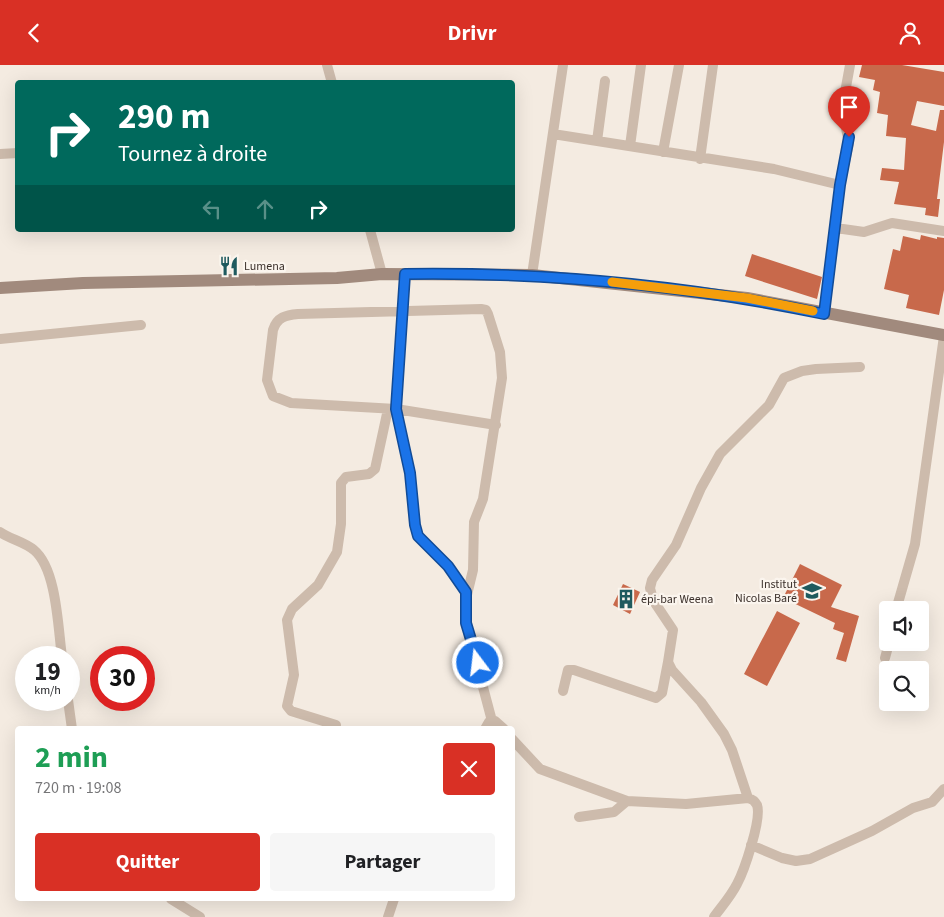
<!DOCTYPE html>
<html lang="fr">
<head>
<meta charset="utf-8">
<style>
	body { margin:0; font-family:"Source Sans 3",sans-serif; background:#f6f6f6; color:#202124; height:100vh; display:flex; flex-direction:column; font-size:19px; white-space:nowrap }
	* { box-sizing:border-box; margin:0 }
	p { font-size:16px; color:#757577 }
	.icon { flex:none; width:28px; height:28px; fill:none; stroke:currentColor; stroke-width:2; stroke-linecap:round; stroke-linejoin:round }
	.map { position:relative; flex:1; overflow:hidden }
	.details { position:absolute; left:15px; top:661px; width:500px; height:175px; display:flex; flex-direction:column; background:#fff; border-radius:5px; box-shadow:0 5px 20px #0002 }
	.details>* { flex:none }
	.guide { position:absolute; left:15px; top:15px; width:500px; height:152px; border-radius:5px; box-shadow:0 5px 20px #0002; background:#00695c; color:#fff; overflow:hidden }
	.tools { position:absolute; left:879px; top:536px; display:grid; gap:10px }
	.tools a { display:grid; place-items:center; width:50px; height:50px; border-radius:5px; background:#fff; box-shadow:0 5px 20px #0002; font-size:25px }
	.speed { position:absolute; left:15px; top:581px; display:flex; gap:10px; font-size:25px; font-weight:700; text-align:center }
	.speed>* { display:grid; place-content:center; width:65px; height:65px; border-radius:50%; background:#fff; box-shadow:0 5px 20px #0002; line-height:1 }
	.speed small { font-size:12px; font-weight:400 }
	.speed .limit { border:8px solid #d22; background:#fff; color:#111 }
	.pin { position:absolute; display:grid; place-items:center; width:42px; height:42px; color:#fff; margin:-51px -21px; border-radius:50% 50% 50% 0; rotate:-45deg; box-shadow:0 0 5px #0007 }
	.pin .icon { rotate:45deg }
	.me { position:absolute; width:55px; margin:-28px; rotate:345deg; stroke-linejoin:round; filter:drop-shadow(0 0 4px #0008) }
	.turn { display:flex; align-items:center; gap:18px; height:105px; padding:0 20px; font-size:22px }
	.turn .icon { width:65px; height:65px; stroke-width:2.5 }
	.turn b { display:block; font-size:35px; line-height:42px }
	.lanes { display:flex; align-items:center; height:48px; padding:0 20px; background:#0003; justify-content:center; gap:25px; direction:ltr }
	.lanes .off { opacity:.35 }
	.round { display:grid; place-items:center; flex:none; width:52px; height:52px; border-radius:5px; background:#f6f6f6 }
	.overview { display:flex; align-items:center; justify-content:space-between; height:85px; padding:0 20px }
	h1 { font-size:30px; font-weight:700; line-height:38px; color:#1e9e55 }
	.cta { display:flex; gap:10px; margin-top:auto; padding:10px 20px }
	.cta a { flex:1; height:58px; border-radius:5px; background:#d93025; color:#fff; font-size:20px; font-weight:700; line-height:58px; text-align:center }
	.cta a+a { background:#f6f6f6; color:#202124 }
	header { display:flex; justify-content:space-between; align-items:center; height:65px; padding:0 20px; background:#d93025; color:#fff; font-size:22px; font-weight:700 }
	.map>svg:first-child { display:block }
	.building { fill:#c8694b }
	.lines { fill:none; stroke-linecap:round; stroke-linejoin:round }
	.street { stroke:#cdbbac; stroke-width:10 }
	.secondary { stroke:#a18a7d; stroke-width:12 }
	.route-casing { stroke:#114b97; stroke-width:12 }
	.route { stroke:#1a73e8; stroke-width:9 }
	.slow { stroke:#f59e0b; stroke-width:9 }
	.labels { text-anchor:middle; dominant-baseline:central; stroke-width:4.5; stroke-linejoin:round; paint-order:stroke }
	.poi-label { font-size:12px; fill:#3b302b; stroke:#fbf5ee; text-anchor:start }
</style>
</head>
<body>
<header><svg class="icon" aria-label="back" viewBox="0 0 24 24"><path d="M15 5l-7 7 7 7"/></svg>Drivr<svg class="icon" aria-label="person" viewBox="0 0 24 24"><circle cx="12" cy="8" r="4"/><path d="M4 21q1-7 8-7t8 7"/></svg></header>
<div class="map">
<svg width="944" height="852" viewBox="0 0 944 852">
	<rect width="100%" height="100%" fill="#f4ebe1"/>
	<!-- building -->
	<path class="building" d="M862,0H902L944,7V41L917,36L911,60L936,66L940,45H944V77L937,134H940L938,152L925,150L926,143L894,139L899,117L880,115L882,103L904,105L906,73L886,71L888,50L877,48L880,27L873,25L875,15L859,12Z
		M921,170L937,174V172L944,173V225L939,250L906,243L909,230L884,224L893,184L900,186L903,171L920,175Z
		M752,189L822,212L817,234L745,211Z
		M800,499L842,520L831,542L859,551L846,597L836,594L844,568L833,564L835,558L783,533Z
		M623,519L640,527L630,549L613,540Z
		M777,546L800,558L767,621L744,609Z"/>
	<g class="lines">
		<!-- street -->
		<path class="street" d="M327,0L332,18
			M553,69L774,104L840,120
			M597,76L605,16
			M630,81L641,0
			M663,87L679,0
			M0,89L18,88
			M700,94L713,0
			M836,163L864,167L892,158L944,166
			M370,165L382,209
			M405,209L396,344L496,360
			M532,210L563,0
			M824,249L840,120L849,78L842,44L850,0
			M0,274L141,260
			M0,467C10,474 25,477 34,485C57,504 58,564 62,592
			M467,527L448,501L418,471L415,460L410,408L396,344L291,338L273,331L267,315L273,265C277,252 286,250 298,249L481,244L486,245L488,249L500,287L502,313L483,434L474,457L473,505L465,538L466,558L492,656
			M896,545L915,479L944,271
			M885,593L889,578
			M563,626L568,605H574L656,633L662,628L668,597
			M68,635L72,664
			M336,660L291,646L287,641L294,610L287,555L292,544L318,520L337,487L341,459V418L346,412L369,409L375,404L388,344
			M485,664L489,657L495,656L504,664
			M512,674L540,704L627,736L686,739L748,733C752,734 755,736 757,740C762,754 744,806 737,819C731,831 722,841 714,852
			M748,733L732,685L724,669L701,637L672,605L668,597L673,565L653,535L650,523L652,515L676,480L701,423L720,389L769,340L784,313L802,306L816,304L860,302
			M579,752L614,747L627,736
			M751,780L782,793L796,796L810,794L872,766L913,743L932,737L944,724
			M171,834L200,852
			M388,852L394,834"/>
		<!-- secondary -->
		<path class="secondary" d="M0,223L83,218L337,213L382,209L532,210L747,233L944,270"/>
	</g>
	<g class="lines">
		<defs>
			<path id="route" d="M478,598L466,558V527L448,501L418,471L415,460L410,408L396,344L405,209C546,207 686,220 824,249L840,120L849,72"/>
		</defs>
		<!-- route casing -->
		<use href="#route" class="route-casing"/>
		<!-- route -->
		<use href="#route" class="route"/>
		<!-- slow -->
		<path class="slow" d="M612,217L747,233L813,246"/>
	</g>
	<!-- icons -->
	<defs>
		<symbol id="restaurant-bare" viewBox="-9 -9 18 18"><path d="M-5-6h1v4h1v-4h1v4h1v-4h1v5L-1.5 .5V6h-2V.5L-5-1ZM5-6V6H3V1.5H1.5Q1.5-4 5-6Z" fill="#1f5a5e" stroke="#fbf5ee" stroke-width="2.5" paint-order="stroke"/></symbol>
		<symbol id="school-bare" viewBox="-9 -9 18 18"><path d="M0-5L7-2L0 1L-7-2ZM-4 1L0 2.5L4 1V4Q0 6-4 4Z" fill="#1f5a5e" stroke="#fbf5ee" stroke-width="2.5" paint-order="stroke"/></symbol>
		<symbol id="building-bare" viewBox="-9 -9 18 18"><path d="M-4-6H4V6H1V3H-1V6H-4ZM-2.5-4.3h1.7v1.8h-1.7ZM.8-4.3h1.7v1.8H.8ZM-2.5-1h1.7V.8h-1.7ZM.8-1h1.7V.8H.8Z" fill="#1f5a5e" stroke="#fbf5ee" stroke-width="2.5" paint-order="stroke"/></symbol>
	</defs>
	<g fill-rule="evenodd">
		<use href="#restaurant-bare" x="215" y="187" width="28" height="28"/>
		<use href="#school-bare" x="798" y="512" width="28" height="28"/>
		<use href="#building-bare" x="612" y="520" width="28" height="28"/>
	</g>
	<g class="labels">
		<!-- poi labels -->
		<g class="poi-label">
			<text x="244" y="201">Lumena</text>
			<text x="797" y="519" text-anchor="end">Institut<tspan x="797" dy="14">Nicolas Baré</tspan></text>
			<text x="641" y="534">épi-bar Weena</text>
		</g>
	</g>
</svg>
<div class="tools">
<a><svg class="icon" aria-label="sound" viewBox="0 0 24 24"><path d="M4 9h4l5-4v14l-5-4H4zM17 9q2 3 0 6"/></svg></a>
<a><svg class="icon" aria-label="search" viewBox="0 0 24 24"><circle cx="10" cy="10" r="6"/><path d="M15 15l6 6"/></svg></a>
</div>
<div class="speed"><div>19<small>km/h</small></div><div class="limit">30</div></div>
<div class="pin" style="left:849px;top:72px;background:#d93025"><svg class="icon" aria-label="arrive" viewBox="0 0 24 24"><path d="M6 21V4h12l-3 4 3 4H6"/></svg></div>
<svg class="me" style="left:478px;top:598px" viewBox="-20 -20 40 40"><circle r="17" fill="#1a73e8" stroke="#fff" stroke-width="3"/><path d="M0-11L8 9 0 5-8 9z" fill="#fff"/></svg>
<div class="guide">
<div class="turn"><svg class="icon" aria-label="right" viewBox="0 0 24 24"><path d="M7 20v-9h11M14 6l5 5-5 5"/></svg><div><b>290 m</b>Tournez à droite</div></div>
<div class="lanes"><svg class="icon off" aria-label="left" viewBox="0 0 24 24"><path d="M17 20v-9H6M10 6l-5 5 5 5"/></svg><svg class="icon off" aria-label="ahead" viewBox="0 0 24 24"><path d="M12 20V5M6 11l6-6 6 6"/></svg><svg class="icon" aria-label="right" viewBox="0 0 24 24"><path d="M7 20v-9h11M14 6l5 5-5 5"/></svg></div>
</div>
<section class="details">
<div class="overview"><div><h1>2 min</h1><p>720 m · 19:08</p></div><a class="round" style="background:#d93025;color:#fff"><svg class="icon" aria-label="close" viewBox="0 0 24 24"><path d="M6 6l12 12M18 6L6 18"/></svg></a></div>
<div class="cta"><a>Quitter</a><a>Partager</a></div>
</section>
</div>
</body>
</html>
